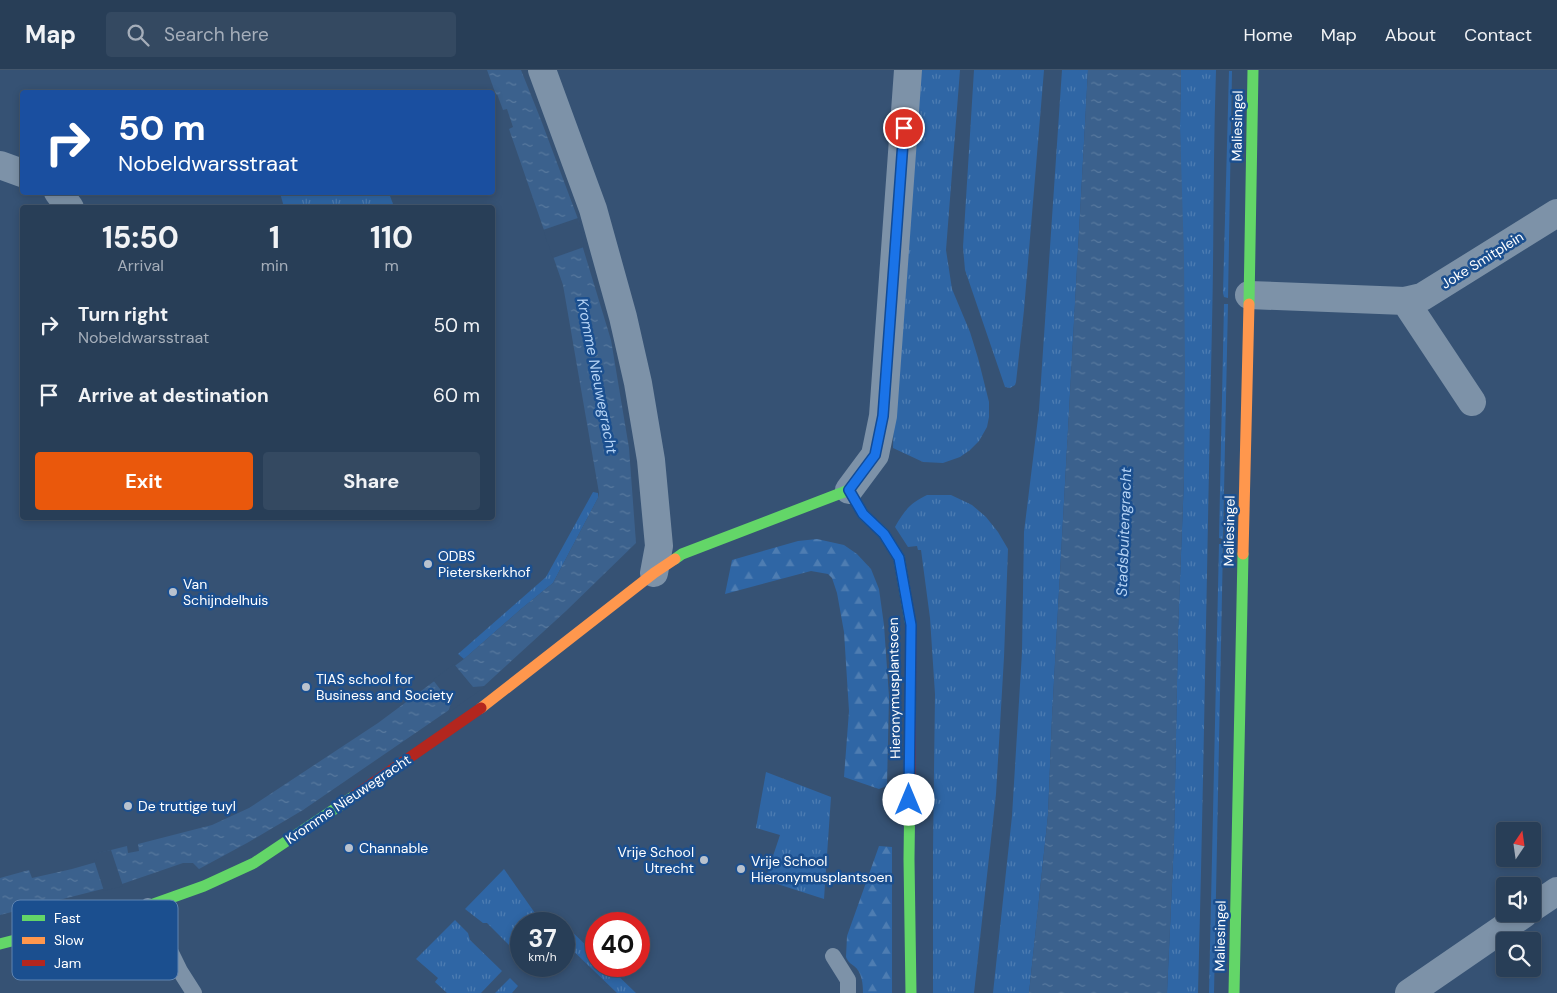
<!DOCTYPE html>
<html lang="en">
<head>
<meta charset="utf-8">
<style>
	body { margin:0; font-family:"DM Sans",sans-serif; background:#344961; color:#f1f3f6; height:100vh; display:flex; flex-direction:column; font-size:19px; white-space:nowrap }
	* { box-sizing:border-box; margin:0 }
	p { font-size:16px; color:#a5aeba }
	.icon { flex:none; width:28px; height:28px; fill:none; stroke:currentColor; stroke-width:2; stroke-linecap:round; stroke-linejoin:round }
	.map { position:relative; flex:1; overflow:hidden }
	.panel { position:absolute; left:20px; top:135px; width:475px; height:315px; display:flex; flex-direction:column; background:#283e57; border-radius:5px; box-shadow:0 2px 8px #0003,0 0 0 1px #44576d }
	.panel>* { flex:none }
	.guide { position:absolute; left:20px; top:20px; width:475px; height:105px; border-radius:5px; box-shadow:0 2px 8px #0003,0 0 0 1px #44576d; background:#1a4fa0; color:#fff; overflow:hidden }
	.needle { width:32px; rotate:13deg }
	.buttons { position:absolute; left:1496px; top:752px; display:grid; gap:10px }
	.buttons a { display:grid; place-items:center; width:45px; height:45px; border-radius:5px; background:#283e57; box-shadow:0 2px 8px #0003,0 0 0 1px #44576d; font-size:25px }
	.speed { position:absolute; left:510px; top:842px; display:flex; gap:10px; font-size:25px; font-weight:700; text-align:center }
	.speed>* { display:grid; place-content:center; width:65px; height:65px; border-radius:50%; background:#283e57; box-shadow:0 2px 8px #0003,0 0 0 1px #44576d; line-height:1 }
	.speed small { font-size:12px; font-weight:400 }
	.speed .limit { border:8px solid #d22; background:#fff; color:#111 }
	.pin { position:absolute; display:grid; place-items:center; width:42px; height:42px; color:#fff; margin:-21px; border:2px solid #fff; border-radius:50%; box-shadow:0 1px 5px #0007 }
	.me { position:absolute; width:55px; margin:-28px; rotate:0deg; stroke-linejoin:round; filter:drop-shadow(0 0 4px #0008) }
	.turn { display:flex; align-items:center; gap:18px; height:105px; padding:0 15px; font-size:22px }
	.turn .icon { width:65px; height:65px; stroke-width:2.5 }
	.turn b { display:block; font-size:35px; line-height:42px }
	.eta { display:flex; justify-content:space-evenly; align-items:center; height:85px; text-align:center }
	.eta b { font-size:30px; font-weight:700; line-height:35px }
	.primary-button { display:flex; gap:10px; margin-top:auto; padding:10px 15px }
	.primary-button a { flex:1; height:58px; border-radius:5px; background:#ea580c; color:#fff; font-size:20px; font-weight:700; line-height:58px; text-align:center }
	.primary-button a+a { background:#344961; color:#f1f3f6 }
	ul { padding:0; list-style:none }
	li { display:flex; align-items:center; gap:15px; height:70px; padding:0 15px }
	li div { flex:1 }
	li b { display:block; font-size:19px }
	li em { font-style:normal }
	header { display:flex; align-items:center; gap:30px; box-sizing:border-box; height:70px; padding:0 25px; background:#283e57; border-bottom:1px solid #44576d }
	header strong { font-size:24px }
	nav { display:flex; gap:28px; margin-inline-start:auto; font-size:18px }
	.search { width:350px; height:45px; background:#344961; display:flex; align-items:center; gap:12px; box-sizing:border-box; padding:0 18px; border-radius:5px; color:#a5aeba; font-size:19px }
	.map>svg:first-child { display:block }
	.grass { fill:url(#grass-tufts) }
	.forest { fill:url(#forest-firs) }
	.water { fill:url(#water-ripples) }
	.pier { fill:#365274 }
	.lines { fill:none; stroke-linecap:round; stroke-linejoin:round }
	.lane { stroke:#7d92a8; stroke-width:16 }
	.street { stroke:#7d92a8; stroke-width:28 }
	.fast { stroke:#63d668; stroke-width:11 }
	.slow { stroke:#ff974d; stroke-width:11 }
	.jam { stroke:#b3261e; stroke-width:11 }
	.route-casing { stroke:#114b97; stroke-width:12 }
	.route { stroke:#1a73e8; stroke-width:9 }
	.poi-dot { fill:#b9c2ce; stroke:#1b4f8f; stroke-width:2 }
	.labels { text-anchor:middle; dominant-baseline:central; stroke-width:5; stroke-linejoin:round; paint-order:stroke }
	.street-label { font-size:14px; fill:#fff; stroke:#1b4f8f }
	.poi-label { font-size:14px; fill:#fff; stroke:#1b4f8f; text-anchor:start }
	.water-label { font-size:15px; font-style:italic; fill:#b5d3f5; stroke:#1b4f8f }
	.key { fill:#1b4f8f; stroke:#5f84b1; stroke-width:1 }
	.key-label { font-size:14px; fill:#fff }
</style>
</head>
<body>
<header>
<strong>Map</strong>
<div class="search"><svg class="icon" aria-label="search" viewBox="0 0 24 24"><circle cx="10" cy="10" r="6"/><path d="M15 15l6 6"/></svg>Search here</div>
<nav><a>Home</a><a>Map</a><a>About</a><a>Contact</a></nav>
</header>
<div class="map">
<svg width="1557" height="923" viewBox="0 0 1557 923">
	<defs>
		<pattern id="grass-tufts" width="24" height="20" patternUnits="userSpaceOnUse" patternTransform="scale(1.25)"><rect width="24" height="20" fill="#2f66a5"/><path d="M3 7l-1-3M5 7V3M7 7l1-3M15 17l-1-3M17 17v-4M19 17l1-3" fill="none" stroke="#4e7db2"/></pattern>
		<pattern id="forest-firs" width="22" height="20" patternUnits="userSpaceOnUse" patternTransform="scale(1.25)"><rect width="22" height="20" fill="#2f66a5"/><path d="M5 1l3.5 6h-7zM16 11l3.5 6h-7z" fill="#4e7db2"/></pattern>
		<pattern id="water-ripples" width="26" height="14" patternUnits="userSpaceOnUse" patternTransform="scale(1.25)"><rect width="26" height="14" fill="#3b618d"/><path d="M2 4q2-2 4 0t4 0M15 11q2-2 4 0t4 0" fill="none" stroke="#58799e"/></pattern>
	</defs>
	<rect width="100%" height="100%" fill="#365274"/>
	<!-- grass -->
	<path class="grass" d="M915,0H960L946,180L952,219L970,262L978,288L989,332V347L987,357L979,371L970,380L960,387L943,393L923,392L893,378L894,340Z
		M974,0H1044L1024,240L1016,312L1015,315L1010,318L1005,317L965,200L963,177Z
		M1062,0H1088L1052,647L1048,745L1029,923H993L1012,746L1022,582L1024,462L1039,340Z
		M1181,0H1216C1213,85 1214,170 1212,255C1207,478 1204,700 1198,923H1167L1174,771L1178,561L1184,408L1180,56Z
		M1229,1H1232L1228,228L1224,227L1223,223Z
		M280,123H389L394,137H284Z
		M1224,234H1228L1223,469L1219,468Z
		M593,422L598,423V428L553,513L521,539L464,589L458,584L546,507Z
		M927,425H951L972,435L986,447L998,462L1008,479L1004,587L996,724L974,923H933V780L935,624L930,548L921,480H918L917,476L908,477L895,457C904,441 910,433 927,425Z
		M1219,474H1223L1214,923H1209Z
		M766,702L831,727L824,829L765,810L780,765L756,758Z
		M504,799L537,846L539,853L521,854V881L518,884L487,853H483L465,839Z
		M455,850L468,863L470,870L502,901L481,923H447L435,912L438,908L416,889Z
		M562,852L596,885V896H608L636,923H617L564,872V854H560Z
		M510,908L518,916L512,923H495Z"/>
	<!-- forest -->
	<path class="forest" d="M817,469L844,475L857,484L871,499L879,519L884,555L889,627L887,716L879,719L844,707L849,641L844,562L837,523L832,508L828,504L811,501L725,524L732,490L798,471Z
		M879,776L892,777V923H863C863,914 862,902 854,896C850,893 848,892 846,887L847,866Z"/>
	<!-- water -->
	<path class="water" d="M487,0H521L541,50L578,149L583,178L611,270L629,378L636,473L566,541L484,616L303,740L247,773L199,799L193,793H183L122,814L0,845V808L29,800L32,808L72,799L100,791L99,783L127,776L128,783L139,781L138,774L212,755L249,738L378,653L464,589L521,539L553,513L598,428L599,423L563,215L509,59L513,57L507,39L503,40L497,24L496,25Z
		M1088,0H1181L1180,56L1184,186L1185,298L1184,408L1178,561L1174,771L1167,923H1029L1048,745L1052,647Z"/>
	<!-- pier -->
	<path class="pier" d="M578,148L584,177L553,188L543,160Z
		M454,594L473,617L486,616L448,643L451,633L433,610Z
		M111,780L123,816L104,821L94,790L97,789V783Z"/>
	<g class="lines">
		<!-- lane -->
		<path class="lane" d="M148,836L180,901L194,923
			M833,886L848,910V923"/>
		<!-- street -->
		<path class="street" d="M542,0L593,139L623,247L638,313L651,390L659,476L654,503
			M0,95L22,103
			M58,122L70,138
			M1249,225L1405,231L1422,227L1557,143
			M1405,231L1472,332
			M849,420L875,385L883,346L908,0
			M1532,838L1557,821
			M1409,923L1524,844"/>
		<!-- fast -->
		<path class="fast" d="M1249,234L1253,0
			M675,489L682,484L849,420L863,444L884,464L899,488L911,556
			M910,712L909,789L911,923
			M0,874L148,836L204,816L254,793L354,726
			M1234,923L1243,484"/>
		<!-- slow -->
		<path class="slow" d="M1243,484L1249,234
			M481,638L654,503L675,489"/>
		<!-- jam -->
		<path class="jam" d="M910,712L911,556
			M354,726L481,638"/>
	</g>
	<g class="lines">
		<defs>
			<path id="route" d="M904,58L883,346L875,385L849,420L863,444L884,464L899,488L911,555L909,730"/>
		</defs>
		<!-- route casing -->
		<use href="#route" class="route-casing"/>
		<!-- route -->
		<use href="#route" class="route"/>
	</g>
	<!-- markers -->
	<g class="poi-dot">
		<circle cx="428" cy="494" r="5"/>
		<circle cx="173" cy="522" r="5"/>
		<circle cx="306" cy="617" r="5"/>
		<circle cx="128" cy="736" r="5"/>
		<circle cx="349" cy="778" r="5"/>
		<circle cx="704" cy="790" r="5"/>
		<circle cx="741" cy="799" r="5"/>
	</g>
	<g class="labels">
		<!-- street labels -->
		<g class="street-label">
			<text transform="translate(1237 56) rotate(-89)">Maliesingel</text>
			<text transform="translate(1482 190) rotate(-32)">Joke Smitplein</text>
			<text transform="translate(1229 461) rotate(-89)">Maliesingel</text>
			<text transform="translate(894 618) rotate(-91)">Hieronymusplantsoen</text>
			<text transform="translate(348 729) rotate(-34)">Kromme Nieuwegracht</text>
			<text transform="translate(1220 866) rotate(-89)">Maliesingel</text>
		</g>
		<!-- poi labels -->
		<g class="poi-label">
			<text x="438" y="486">ODBS<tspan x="438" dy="16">Pieterskerkhof</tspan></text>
			<text x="183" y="514">Van<tspan x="183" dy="16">Schijndelhuis</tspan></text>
			<text x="316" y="609">TIAS school for<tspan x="316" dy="16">Business and Society</tspan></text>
			<text x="138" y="736">De truttige tuyl</text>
			<text x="359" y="778">Channable</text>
			<text x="694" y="782" text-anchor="end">Vrije School<tspan x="694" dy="16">Utrecht</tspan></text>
			<text x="751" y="791">Vrije School<tspan x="751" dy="16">Hieronymusplantsoen</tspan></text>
		</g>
		<!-- water labels -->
		<g class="water-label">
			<text transform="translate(597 306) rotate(79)">Kromme Nieuwegracht</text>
			<text transform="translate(1124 462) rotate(-88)">Stadsbuitengracht</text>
		</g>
	</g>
	<!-- legend -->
	<rect x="12" y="830" width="166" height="80" rx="8" class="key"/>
	<rect x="22" y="845" width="23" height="6" fill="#63d668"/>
	<rect x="22" y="867" width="23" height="7" fill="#ff974d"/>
	<rect x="22" y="890" width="23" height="6" fill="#b3261e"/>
	<g class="key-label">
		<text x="54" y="853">Fast</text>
		<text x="54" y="875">Slow</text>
		<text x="54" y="898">Jam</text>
	</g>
</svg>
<div class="buttons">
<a><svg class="needle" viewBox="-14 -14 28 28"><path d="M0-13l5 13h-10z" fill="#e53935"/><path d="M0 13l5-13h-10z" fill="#a5aeba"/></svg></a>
<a><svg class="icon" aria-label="sound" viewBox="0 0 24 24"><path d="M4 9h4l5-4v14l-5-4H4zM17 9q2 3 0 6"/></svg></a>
<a><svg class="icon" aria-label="search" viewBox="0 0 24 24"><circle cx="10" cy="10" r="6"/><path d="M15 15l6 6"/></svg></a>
</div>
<div class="speed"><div>37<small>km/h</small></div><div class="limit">40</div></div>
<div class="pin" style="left:904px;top:58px;background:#d93025"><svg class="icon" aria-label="arrive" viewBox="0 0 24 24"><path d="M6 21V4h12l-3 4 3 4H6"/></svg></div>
<svg class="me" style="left:909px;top:730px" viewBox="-20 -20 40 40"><circle r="19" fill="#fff"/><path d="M0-13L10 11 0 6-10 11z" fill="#1a73e8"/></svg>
<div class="guide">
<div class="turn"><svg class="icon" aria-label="right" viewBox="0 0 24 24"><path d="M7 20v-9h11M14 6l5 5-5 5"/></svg><div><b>50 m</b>Nobeldwarsstraat</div></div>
</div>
<section class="panel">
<div class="eta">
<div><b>15:50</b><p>Arrival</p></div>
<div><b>1</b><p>min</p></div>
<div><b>110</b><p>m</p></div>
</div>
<ul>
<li><svg class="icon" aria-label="right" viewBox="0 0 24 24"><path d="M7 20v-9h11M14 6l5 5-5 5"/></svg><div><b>Turn right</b><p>Nobeldwarsstraat</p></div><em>50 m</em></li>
<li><svg class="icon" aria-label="arrive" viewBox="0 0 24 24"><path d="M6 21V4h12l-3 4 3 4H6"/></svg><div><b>Arrive at destination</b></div><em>60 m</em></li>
</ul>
<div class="primary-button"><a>Exit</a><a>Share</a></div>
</section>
</div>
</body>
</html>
